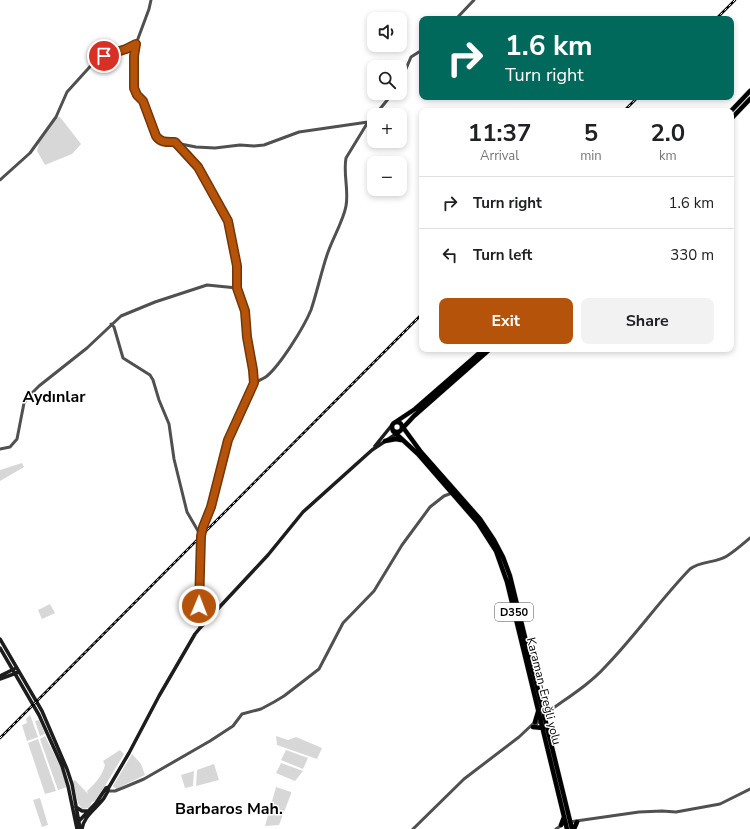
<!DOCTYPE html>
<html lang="en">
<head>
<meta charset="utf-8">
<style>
	body { margin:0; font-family:"Nunito Sans",sans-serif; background:#f2f2f2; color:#202124; height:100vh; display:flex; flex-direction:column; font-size:15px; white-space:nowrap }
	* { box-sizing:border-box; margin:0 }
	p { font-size:13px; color:#757577 }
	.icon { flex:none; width:22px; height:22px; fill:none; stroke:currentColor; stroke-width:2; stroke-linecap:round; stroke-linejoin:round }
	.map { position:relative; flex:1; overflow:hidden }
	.side { position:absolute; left:419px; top:108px; width:315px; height:244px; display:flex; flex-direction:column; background:#fff; border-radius:8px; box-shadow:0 2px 6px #0003 }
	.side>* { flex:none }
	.hud { position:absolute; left:419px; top:16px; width:315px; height:84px; border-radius:8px; box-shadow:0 2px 6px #0003; background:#00695c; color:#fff; overflow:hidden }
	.buttons { position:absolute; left:367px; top:12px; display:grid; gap:8px }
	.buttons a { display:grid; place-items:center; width:40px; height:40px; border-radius:8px; background:#fff; box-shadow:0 2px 6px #0003; font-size:20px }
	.pin { position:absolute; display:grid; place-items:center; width:34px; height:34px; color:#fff; margin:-17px; border:2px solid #fff; border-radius:50%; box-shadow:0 1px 4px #0007 }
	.me { position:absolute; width:44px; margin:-22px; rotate:1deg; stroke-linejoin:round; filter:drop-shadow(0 0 3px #0008) }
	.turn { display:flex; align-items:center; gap:14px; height:84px; padding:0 20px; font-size:18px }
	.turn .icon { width:52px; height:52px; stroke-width:2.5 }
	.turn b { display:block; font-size:28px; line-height:34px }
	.eta { display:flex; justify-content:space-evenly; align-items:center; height:68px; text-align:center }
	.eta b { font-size:24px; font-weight:700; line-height:28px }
	.cta { display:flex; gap:8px; margin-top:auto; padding:8px 20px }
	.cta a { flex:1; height:46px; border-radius:8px; background:#b45309; color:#fff; font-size:16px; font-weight:700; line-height:46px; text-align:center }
	.cta a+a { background:#f2f2f2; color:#202124 }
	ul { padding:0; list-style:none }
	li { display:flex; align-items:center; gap:12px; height:52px; padding:0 20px; border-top:1px solid #e0e0e0 }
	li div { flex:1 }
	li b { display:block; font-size:15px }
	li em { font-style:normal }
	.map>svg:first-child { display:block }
	.green { fill:#d7d7d7 }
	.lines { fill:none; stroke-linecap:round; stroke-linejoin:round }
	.trunk-casing { stroke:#dbdbdb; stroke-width:5.5 }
	.tertiary { stroke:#505050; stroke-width:3 }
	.secondary { stroke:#1d1d1d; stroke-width:3.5 }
	.trunk { stroke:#000; stroke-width:4.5 }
	.rail-casing { stroke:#000; stroke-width:2.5 }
	.rail { stroke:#fff; stroke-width:1; stroke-dasharray:3; stroke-linecap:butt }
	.route-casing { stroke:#753606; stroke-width:10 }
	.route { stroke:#b45309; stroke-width:7 }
	.labels { text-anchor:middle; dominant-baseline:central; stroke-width:3; stroke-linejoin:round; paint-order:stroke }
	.shield { fill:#fff; stroke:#4c4c4c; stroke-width:1 }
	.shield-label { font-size:11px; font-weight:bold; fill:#000 }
	.street-label { font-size:12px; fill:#000; stroke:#fff }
	.district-label { font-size:16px; font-weight:bold; fill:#000; stroke:#fff }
</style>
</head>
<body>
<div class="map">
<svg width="750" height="829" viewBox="0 0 750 829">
	<rect width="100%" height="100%" fill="#fff"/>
	<!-- green -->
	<path class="green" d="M58,117H60L81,144L72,154L45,165L37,151L39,143Z
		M22,463L24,467L0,481V470Z
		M50,604L55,613L42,619L38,610Z
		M30,715L38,737L27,741L22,725L27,723L26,719Z
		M39,720L45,734L40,736L35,721Z
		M45,736L61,768L67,787L58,790L40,739Z
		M276,736L288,740L296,737L322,748L317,759L277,745Z
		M38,739L56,791L45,794L28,743Z
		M120,750L124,754L96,801L92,802L89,808L82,809L78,803L73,781L75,780L88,794L87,791C95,784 102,776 105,765L103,761Z
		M286,750L308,758L303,769L281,760Z
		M132,754L141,764L145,775L116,789L113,786Z
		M281,763L303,771L295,781L276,773Z
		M214,764L219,780L196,786L197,770Z
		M194,771L193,786L185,788L181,775Z
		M276,787L291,792V794L279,825L265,826Z
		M40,798L48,825L42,827L33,800Z"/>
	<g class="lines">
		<defs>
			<path id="trunk" d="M731,111L750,91
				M731,119L750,99
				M392 427a5 5 0 1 1 10 0a5 5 0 1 1-10 0Z
				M394,423L415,409L484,349
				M402,426L421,452L480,519L494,540L503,557L510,576L572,829
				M401,430L414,416L490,349
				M393,431L418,454L478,523L496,551L507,582L567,829
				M385,441L396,439L401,440
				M542,703L544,707L552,709
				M535,722L538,712
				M533,727L543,728
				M561,825L564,817
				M574,829L577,822"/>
		</defs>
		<!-- trunk casing -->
		<use href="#trunk" class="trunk-casing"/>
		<!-- tertiary -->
		<path class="tertiary" d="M151,0L149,9L136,44L134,56V88L137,95L143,101L156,135L160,140L196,147L215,148L240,145L254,146L264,145L299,132L368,122
			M456,19L474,0
			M400,83L411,57L422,50
			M375,115L393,93
			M175,142L198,167L228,221L237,266V288L245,311L247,337L253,370L254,383L227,440L211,507L203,527L201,536L199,616L200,628
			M0,180L30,153L56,117L67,92L96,60L104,56L126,49L136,44
			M111,324L114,327L123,358L150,375L153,380L159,400L169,424L174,459L187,512L201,536
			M254,383C258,381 263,379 267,376C281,364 304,327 311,310C317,292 321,273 327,255C332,239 343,222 346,206C349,190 343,174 346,158L368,122L374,117
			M0,449L10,447L17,439L24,403L30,395L39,386L87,348L121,316L155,302L207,285L237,288
			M544,715C565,699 588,686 606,666C636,635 660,600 690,569C700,561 716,563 727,556C735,551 743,544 750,538
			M533,727L550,712
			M109,791H115L125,787L144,779L210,741L233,726L242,714L261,709L274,702L284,696L319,669L343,623L374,591L402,545L430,507L444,496L452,493
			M569,822L639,812L662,811L676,812L720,804L750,789
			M413,829L464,779L519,737L536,721
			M556,829L562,825"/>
		<!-- secondary -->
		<path class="secondary" d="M375,446L392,425
			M0,639L42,711L67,769L72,784L80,828
			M0,648L39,715L62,766L68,786L77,829
			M0,676L14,669
			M0,679L19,672
			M76,807L82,811H88
			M79,821L96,803L106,788L109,787
			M82,829C84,812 106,804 109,787L129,753L159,696L195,634L200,628L268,555L303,512L372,450L399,432"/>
		<!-- trunk -->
		<use href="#trunk" class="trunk"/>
		<defs>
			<path id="rail" d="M716,19L735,0
				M624,111L638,97
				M0,738L422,314"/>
		</defs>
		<!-- rail casing -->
		<use href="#rail" class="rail-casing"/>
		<!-- rail -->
		<use href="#rail" class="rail"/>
	</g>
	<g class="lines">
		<defs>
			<path id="route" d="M104,56L126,49L136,44L134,56V88L137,95L143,101L156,136C161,143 167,142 175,142L198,167L228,221L237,266V288L245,311L247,337L253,370L254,383L228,440L211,507L203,527L201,536L199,606"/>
		</defs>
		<!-- route casing -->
		<use href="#route" class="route-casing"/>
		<!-- route -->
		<use href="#route" class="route"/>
	</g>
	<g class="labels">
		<!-- shield labels -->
		<rect class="shield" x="495" y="603" width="38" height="18" rx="3"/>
		<g class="shield-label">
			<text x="514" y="612">D350</text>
		</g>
		<!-- street labels -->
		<g class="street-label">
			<text transform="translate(544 691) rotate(76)">Karaman-Ereğli yolu</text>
		</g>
		<!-- district labels -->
		<g class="district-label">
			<text x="54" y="397">Aydınlar</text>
			<text x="229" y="809">Barbaros Mah.</text>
		</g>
	</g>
</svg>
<div class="buttons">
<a><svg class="icon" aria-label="sound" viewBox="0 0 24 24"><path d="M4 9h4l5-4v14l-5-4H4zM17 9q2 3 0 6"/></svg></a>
<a><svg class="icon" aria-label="search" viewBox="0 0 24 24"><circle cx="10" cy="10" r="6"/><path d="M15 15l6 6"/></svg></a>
<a>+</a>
<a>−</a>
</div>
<div class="pin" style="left:104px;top:56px;background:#d93025"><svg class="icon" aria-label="arrive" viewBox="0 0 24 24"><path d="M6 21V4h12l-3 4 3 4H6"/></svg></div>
<svg class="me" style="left:199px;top:606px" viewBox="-20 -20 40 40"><circle r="17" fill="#b45309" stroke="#fff" stroke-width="3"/><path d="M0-11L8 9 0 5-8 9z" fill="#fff"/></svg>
<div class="hud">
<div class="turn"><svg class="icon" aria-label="right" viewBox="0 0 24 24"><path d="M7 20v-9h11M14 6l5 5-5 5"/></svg><div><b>1.6 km</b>Turn right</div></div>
</div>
<section class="side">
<div class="eta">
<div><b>11:37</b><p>Arrival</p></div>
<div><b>5</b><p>min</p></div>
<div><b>2.0</b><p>km</p></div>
</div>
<ul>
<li><svg class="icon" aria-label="right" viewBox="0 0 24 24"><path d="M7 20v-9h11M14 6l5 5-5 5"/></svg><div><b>Turn right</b></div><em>1.6 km</em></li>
<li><svg class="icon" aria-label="left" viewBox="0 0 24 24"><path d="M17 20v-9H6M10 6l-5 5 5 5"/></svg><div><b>Turn left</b></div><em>330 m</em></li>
</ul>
<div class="cta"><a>Exit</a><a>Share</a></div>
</section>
</div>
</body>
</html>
